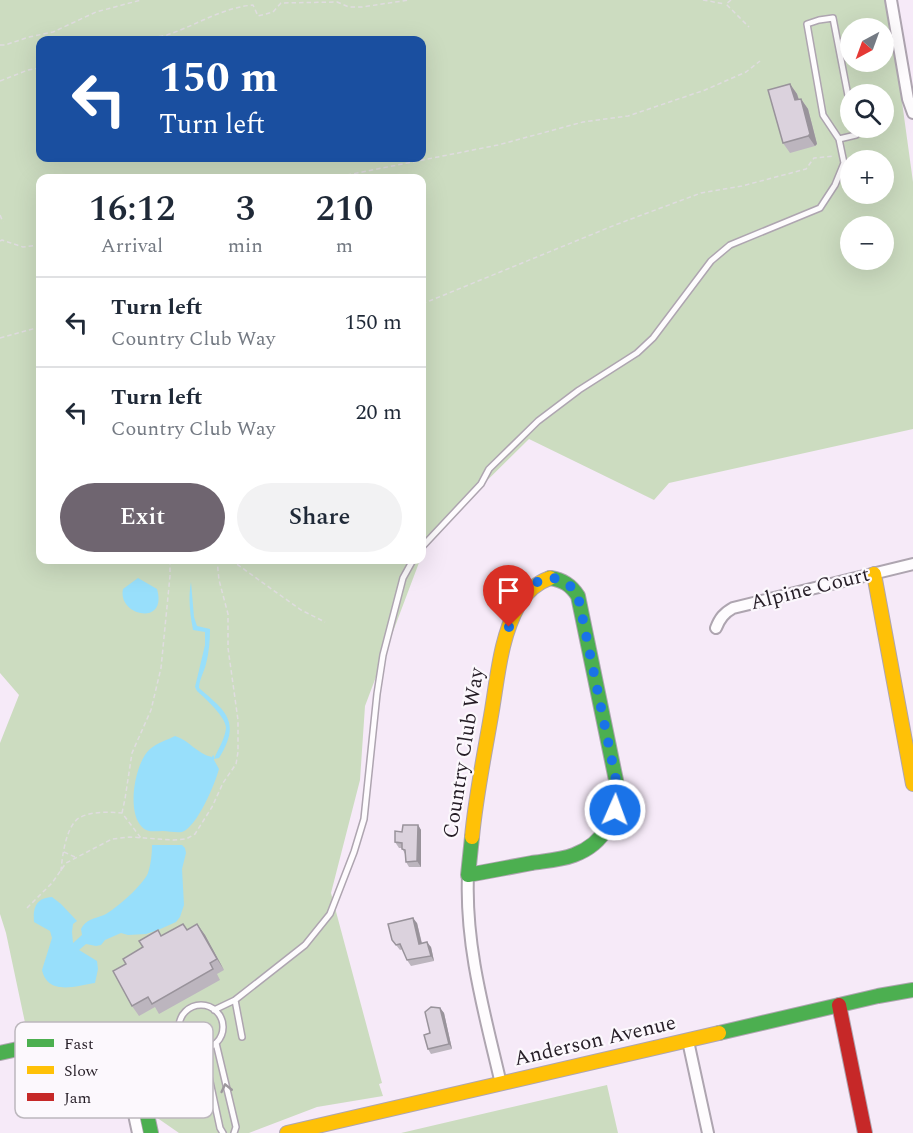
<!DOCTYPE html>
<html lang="en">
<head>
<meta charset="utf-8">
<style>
	body { margin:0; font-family:Spectral,serif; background:#f2f2f3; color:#1f2937; height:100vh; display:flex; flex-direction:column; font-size:22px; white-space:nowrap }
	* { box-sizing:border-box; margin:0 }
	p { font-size:20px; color:#747a83 }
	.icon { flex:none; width:33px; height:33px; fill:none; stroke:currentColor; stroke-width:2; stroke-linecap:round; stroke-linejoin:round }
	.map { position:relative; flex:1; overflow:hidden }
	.sheet { position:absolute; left:36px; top:174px; width:390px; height:390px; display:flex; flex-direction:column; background:#fff; border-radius:12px; box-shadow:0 6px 24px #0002 }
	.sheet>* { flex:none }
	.hud { position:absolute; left:36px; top:36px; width:390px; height:126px; border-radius:12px; box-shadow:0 6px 24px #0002; background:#1a4fa0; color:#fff; overflow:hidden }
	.needle { width:39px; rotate:221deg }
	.buttons { position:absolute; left:840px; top:18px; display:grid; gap:12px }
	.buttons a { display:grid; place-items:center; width:54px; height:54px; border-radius:50%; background:#fff; box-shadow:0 6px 24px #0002; font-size:30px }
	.pin { position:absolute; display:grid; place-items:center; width:51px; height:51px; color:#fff; margin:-62px -26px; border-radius:50% 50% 50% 0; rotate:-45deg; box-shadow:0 0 6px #0007 }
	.pin .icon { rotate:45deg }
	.me { position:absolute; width:66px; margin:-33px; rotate:2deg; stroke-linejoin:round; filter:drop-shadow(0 0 4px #0008) }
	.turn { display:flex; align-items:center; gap:21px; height:126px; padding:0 24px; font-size:27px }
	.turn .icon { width:78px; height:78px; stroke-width:2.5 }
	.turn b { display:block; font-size:42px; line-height:51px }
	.eta { display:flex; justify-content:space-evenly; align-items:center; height:102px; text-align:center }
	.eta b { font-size:36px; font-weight:600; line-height:42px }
	.cta { display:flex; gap:12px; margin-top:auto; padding:12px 24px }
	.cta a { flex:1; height:69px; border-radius:36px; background:#6f6570; color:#fff; font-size:24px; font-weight:600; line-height:69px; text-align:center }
	.cta a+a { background:#f2f2f3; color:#1f2937 }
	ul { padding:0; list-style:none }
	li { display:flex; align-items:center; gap:18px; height:90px; padding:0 24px; border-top:2px solid #e0e1e3 }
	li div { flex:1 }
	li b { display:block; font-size:22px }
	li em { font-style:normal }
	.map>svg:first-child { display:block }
	.green { fill:#ccdcc0; fill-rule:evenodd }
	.water { fill:#98dffb }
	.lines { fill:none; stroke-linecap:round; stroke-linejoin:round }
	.lane-casing { stroke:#aea5b0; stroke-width:8 }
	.street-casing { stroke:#aea5b0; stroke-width:14 }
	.fast-casing { stroke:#aea5b0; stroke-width:16 }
	.slow-casing { stroke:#aea5b0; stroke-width:16 }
	.jam-casing { stroke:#aea5b0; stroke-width:16 }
	.path { stroke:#dfdcdf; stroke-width:1.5; stroke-dasharray:4.5 3; stroke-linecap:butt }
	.lane { stroke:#fefcfe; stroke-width:5 }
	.street { stroke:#fefcfe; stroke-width:10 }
	.fast { stroke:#4caf50; stroke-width:14 }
	.slow { stroke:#ffc107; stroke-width:14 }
	.jam { stroke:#c62828; stroke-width:14 }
	.wall { fill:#bcb5be }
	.shaded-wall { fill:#99939b }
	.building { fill:#dbd2dd; stroke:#99939b; stroke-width:1.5 }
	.oneway { stroke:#9d989d }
	.route { stroke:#1a73e8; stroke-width:10; stroke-dasharray:0 18 }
	.labels { text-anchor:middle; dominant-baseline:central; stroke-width:4.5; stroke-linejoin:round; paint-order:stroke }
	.street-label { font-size:21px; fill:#261e27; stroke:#fcf8fd }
	.key { fill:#fcf8fd; stroke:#bcb7bd; stroke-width:1.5 }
	.key-label { font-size:16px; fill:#261e27 }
</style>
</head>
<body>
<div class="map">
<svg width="913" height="1133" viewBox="0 0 913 1133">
	<rect width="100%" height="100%" fill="#f6eaf8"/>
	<!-- green -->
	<path class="green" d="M0,0H888L913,182V429L669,483L654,500L529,439L427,540L422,554V178H40V560H420L365,706L360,780L331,893L382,1083L379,1084L383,1096L317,1107L249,1133H179L130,1099L78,1073L27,1032L6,933L0,914V743L19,695L0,673ZM850,28H884V62H850ZM40,40H422V158H40ZM850,94H884V128H850ZM850,160H884V194H850ZM850,226H884V260H850Z
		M607,1085L618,1133H401Z"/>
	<!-- water -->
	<path class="water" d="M138,578L157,589C168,627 117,616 123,589Z
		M191,582L194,617L197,626L210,629C210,641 209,652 206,664C204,672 199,680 199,688C227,712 241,722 219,758L214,759C218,749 225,739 226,728C226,717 205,698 197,691L195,687L205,645V632L193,630C190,613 188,599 191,582Z
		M175,736C189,740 197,754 212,757L213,755L214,756V760L219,769C215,784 197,827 182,832C176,833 169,831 163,831C155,831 148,833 142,827C126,812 135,762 150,749C157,743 167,740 175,736Z
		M152,845H182L185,848L186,853L182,869L184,905L180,917L176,922L158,930L146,934L128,935L121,933L105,940L101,945L96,946L86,944L79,950L97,961L98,969L95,983C75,986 48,996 42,970L52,938L50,931L34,922C33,909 35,898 52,897L61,904L77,921L73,924L72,932L73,943L82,935L81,929C86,919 94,919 104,915C116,909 143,885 148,873C151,864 152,854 152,845Z"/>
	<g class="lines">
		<defs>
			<path id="lane" d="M839,139L856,135L854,128
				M422,547L481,484L489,469L538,421L579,390L637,353L653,338L711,261L730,245L820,208L835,185L844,163L839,139L823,115L807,24L819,20L833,18L850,106
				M179 1027a22 22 0 1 1 44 0a22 22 0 1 1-44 0Z
				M214,1010L235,1000
				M242,1037L235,1000L305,945L330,914L354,852L364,819L377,694L383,655L403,578L413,560
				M216,1043L236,1127L234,1133
				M203,1049L220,1128L223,1133
				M116,1067L131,1046L144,1040L179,1032"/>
			<path id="street" d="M891,0L908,99L913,113
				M716,628C720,618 724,613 733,608L913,564
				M468,875C465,947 485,1015 501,1084
				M688,1041L708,1133
				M121,1072L120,1078L133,1110L138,1133"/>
			<path id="fast" d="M472,837L468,875C489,871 511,867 532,863C545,861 561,860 574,855C606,843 616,817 617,785L578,596C571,585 563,580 550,578
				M719,1033L878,996L913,990
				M0,1053L27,1047L49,1046L100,1060L131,1077L143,1096L151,1133"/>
			<path id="slow" d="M874,574L913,784
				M472,837C476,794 485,752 492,710C498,674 501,636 519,604C527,591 536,583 550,578
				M287,1133L719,1033"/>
			<path id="jam" d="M839,1005L865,1133"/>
		</defs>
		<!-- lane casing -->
		<use href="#lane" class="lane-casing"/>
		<!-- street casing -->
		<use href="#street" class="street-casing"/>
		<!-- fast casing -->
		<use href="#fast" class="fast-casing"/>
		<!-- slow casing -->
		<use href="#slow" class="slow-casing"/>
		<!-- jam casing -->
		<use href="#jam" class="jam-casing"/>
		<!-- path -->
		<path class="path" d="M703,0L725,4
			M731,0L726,4L749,27
			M129,40C141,38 155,38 167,35C197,25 221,8 253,5L258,16L273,12L281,3L337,2L349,7H362L409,0
			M0,45H5L29,37L53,32L96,12L141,0
			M0,81L28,70L40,68
			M332,178L498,145L583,122L628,116L705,90L746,72L760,61
			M0,215L3,222
			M0,241L2,240L23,247L40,245
			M422,304L615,225L701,193L742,186L806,169L814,158L834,156
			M0,338L40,327
			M231,560L301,610L325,622
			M122,813L125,799L132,753L151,710L161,668L170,576V560
			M64,852L75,857
			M61,871C62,857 66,826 79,818C91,811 109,812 122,813L141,838
			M27,908L52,883L66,863L112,839L130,837L174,840L186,839L195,834L212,807L223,783L236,764L238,752V720L228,648V614L219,580L217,560"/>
		<!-- lane -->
		<use href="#lane" class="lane"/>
		<!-- street -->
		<use href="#street" class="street"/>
		<!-- fast -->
		<use href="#fast" class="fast"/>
		<!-- slow -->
		<use href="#slow" class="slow"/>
		<!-- jam -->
		<use href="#jam" class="jam"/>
	</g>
	<!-- wall -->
	<path class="wall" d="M790,84L797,94L799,99H801L808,109L817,144L815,146L790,153L783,143Z
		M418,825L421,830V867H409L406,862L405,854L402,848H399L395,842L402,832Z
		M417,923L422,943L431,947L434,961L411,966L407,960L403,949L400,950L392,940Z
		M197,924L205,935L224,970L217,974L220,980L159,1014L155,1007L139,1016L132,1006L126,964L143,947L187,930Z
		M440,1008L444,1013L452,1049L431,1054L428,1049L430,1033Z"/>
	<!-- shaded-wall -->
	<path class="shaded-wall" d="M790,84L797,94L802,111L795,100Z
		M801,99L808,109L817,144L815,146L808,136Z
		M418,825L421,830V867L417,861Z
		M413,918L417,923L423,949L419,944Z
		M197,924L205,935L224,970L217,959Z
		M427,942L431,947L434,961L431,956Z
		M440,1008L444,1013L452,1049L449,1044Z"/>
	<!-- building -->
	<path class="building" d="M790,84L795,100L801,99L810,134L808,136L783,143L768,90Z
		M403,825H418L417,861L406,862L405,850L402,849V843L395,842V831L402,832Z
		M413,918L419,944L427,942L431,956L407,960L400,944L396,945L392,940L388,924Z
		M183,924L187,930L197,924L217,959L210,963L213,969L152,1004L148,997L132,1006L113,971L126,964L123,959L143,947L139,941L158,930L161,936Z
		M431,1007L440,1008L449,1044L428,1049L424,1035L430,1033L425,1012Z"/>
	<!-- one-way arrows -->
	<defs><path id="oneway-chevron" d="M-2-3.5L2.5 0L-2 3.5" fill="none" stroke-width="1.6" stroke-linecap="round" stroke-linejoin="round" transform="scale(1.5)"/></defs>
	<use class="oneway" href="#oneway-chevron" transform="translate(226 1088) rotate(-103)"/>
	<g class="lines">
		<!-- route -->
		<path class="route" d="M509,627C514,613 522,595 533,585C550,571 569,580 578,596L617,785L618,798L615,810"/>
	</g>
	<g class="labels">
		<!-- street labels -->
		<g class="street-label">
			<text transform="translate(810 589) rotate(-14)">Alpine Court</text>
			<text transform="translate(464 753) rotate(-81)">Country Club Way</text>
			<text transform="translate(595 1041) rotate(-13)">Anderson Avenue</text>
		</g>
	</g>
	<!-- legend -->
	<rect x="15" y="1022" width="198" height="96" rx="9" class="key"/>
	<rect x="27" y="1039" width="27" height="8" fill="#4caf50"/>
	<rect x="27" y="1066" width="27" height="8" fill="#ffc107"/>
	<rect x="27" y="1093" width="27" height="8" fill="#c62828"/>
	<g class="key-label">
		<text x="64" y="1049">Fast</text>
		<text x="64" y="1076">Slow</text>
		<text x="64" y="1103">Jam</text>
	</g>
</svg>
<div class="buttons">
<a><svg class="needle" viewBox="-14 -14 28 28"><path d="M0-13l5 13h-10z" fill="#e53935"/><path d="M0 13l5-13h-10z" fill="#747a83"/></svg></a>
<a><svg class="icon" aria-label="search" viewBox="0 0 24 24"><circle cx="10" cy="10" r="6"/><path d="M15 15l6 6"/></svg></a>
<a>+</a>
<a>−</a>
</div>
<div class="pin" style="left:509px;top:627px;background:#d93025"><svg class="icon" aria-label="arrive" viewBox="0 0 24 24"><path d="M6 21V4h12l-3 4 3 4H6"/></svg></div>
<svg class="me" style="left:615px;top:810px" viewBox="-20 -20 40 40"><circle r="17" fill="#1a73e8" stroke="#fff" stroke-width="3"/><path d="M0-11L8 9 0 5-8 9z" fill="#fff"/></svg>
<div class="hud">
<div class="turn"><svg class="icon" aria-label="left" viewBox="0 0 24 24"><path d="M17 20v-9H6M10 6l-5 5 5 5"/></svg><div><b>150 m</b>Turn left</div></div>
</div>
<section class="sheet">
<div class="eta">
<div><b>16:12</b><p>Arrival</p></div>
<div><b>3</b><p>min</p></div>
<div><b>210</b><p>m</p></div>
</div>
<ul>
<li><svg class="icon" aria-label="left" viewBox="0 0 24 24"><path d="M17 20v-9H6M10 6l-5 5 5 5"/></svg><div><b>Turn left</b><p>Country Club Way</p></div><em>150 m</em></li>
<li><svg class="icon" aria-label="left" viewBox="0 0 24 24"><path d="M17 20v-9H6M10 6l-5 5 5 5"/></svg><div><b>Turn left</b><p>Country Club Way</p></div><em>20 m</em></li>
</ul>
<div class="cta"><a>Exit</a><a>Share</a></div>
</section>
</div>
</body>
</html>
